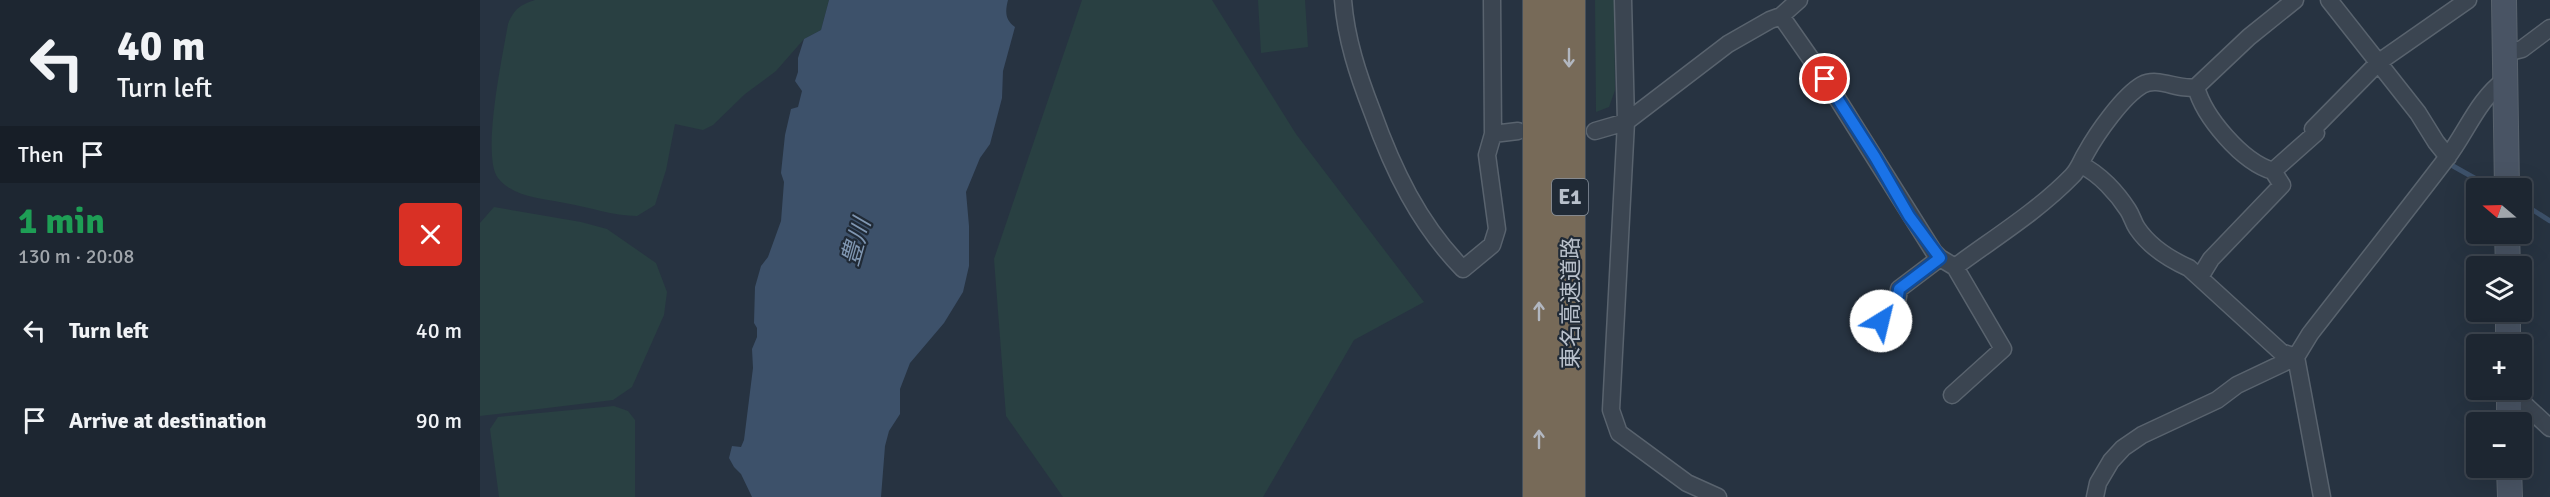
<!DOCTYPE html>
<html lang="en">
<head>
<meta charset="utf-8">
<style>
	body { margin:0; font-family:Signika,"Noto Sans JP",sans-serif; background:#252e39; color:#f1f3f6; height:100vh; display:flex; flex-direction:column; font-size:22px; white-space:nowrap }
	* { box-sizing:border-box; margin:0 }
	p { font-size:20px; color:#a0a5ab }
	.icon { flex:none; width:33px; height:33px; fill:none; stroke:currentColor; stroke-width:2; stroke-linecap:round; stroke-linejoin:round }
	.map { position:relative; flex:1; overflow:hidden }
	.side { display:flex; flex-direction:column; background:#1d2631; width:480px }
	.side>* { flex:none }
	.top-card { background:#1d2631; color:#f1f3f6; overflow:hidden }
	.needle { width:39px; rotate:289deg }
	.fabs { position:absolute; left:1986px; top:178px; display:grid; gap:12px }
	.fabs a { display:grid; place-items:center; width:66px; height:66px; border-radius:6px; background:#1d2631; box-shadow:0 6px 24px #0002,0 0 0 2px #3b434d; font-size:30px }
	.pin { position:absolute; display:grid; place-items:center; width:51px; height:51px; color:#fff; margin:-26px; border:3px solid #fff; border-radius:50%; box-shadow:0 2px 6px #0007 }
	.me { position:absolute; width:66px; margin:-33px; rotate:36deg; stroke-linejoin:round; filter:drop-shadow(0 0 4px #0008) }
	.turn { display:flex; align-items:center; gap:21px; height:126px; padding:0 18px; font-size:27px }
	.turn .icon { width:78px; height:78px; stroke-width:2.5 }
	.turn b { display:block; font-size:42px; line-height:51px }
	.then { display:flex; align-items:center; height:57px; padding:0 18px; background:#0003; gap:12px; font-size:22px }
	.round { display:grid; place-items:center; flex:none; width:63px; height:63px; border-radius:6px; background:#252e39 }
	.overview { display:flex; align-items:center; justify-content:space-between; height:102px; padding:0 18px }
	h1 { font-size:36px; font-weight:700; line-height:45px; color:#1e9e55 }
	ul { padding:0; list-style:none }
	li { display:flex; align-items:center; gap:18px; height:90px; padding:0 18px }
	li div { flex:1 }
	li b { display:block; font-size:22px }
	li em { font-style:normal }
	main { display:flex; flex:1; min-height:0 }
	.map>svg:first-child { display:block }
	.green { fill:#294042 }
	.water { fill:#3d516a }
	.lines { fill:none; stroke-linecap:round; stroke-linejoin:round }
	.stream { stroke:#3d516a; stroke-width:5 }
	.street-casing { stroke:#59636e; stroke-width:19 }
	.secondary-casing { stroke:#59636e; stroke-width:26 }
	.highway-casing { stroke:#46505b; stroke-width:34 }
	.street { stroke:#3b4551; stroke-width:16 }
	.secondary { stroke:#495464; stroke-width:24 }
	.highway { stroke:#776a58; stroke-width:32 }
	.oneway { stroke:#b2b7c0 }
	.route-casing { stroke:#114b97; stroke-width:15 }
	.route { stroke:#1a73e8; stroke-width:10 }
	.labels { text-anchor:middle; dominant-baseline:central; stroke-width:4.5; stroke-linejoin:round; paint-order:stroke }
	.shield { fill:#202a36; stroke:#8a939e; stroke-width:1.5 }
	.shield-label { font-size:21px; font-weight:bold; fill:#b8c0cb }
	.street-label { font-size:22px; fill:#b8c0cb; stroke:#202a36 }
	.water-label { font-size:24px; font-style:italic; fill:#8097b2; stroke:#202a36 }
</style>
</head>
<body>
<main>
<section class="side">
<div class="top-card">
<div class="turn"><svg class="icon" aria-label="left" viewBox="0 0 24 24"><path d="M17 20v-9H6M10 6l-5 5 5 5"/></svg><div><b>40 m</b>Turn left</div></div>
<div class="then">Then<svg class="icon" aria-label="arrive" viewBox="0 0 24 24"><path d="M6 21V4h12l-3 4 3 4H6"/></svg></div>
</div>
<div class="overview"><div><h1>1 min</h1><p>130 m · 20:08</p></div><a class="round" style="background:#d93025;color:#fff"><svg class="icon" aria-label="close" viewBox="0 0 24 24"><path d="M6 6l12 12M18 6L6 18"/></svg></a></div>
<ul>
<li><svg class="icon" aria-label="left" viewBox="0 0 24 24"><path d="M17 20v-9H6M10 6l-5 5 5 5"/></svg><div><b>Turn left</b></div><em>40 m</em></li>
<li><svg class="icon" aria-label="arrive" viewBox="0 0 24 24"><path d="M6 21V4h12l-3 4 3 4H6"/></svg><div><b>Arrive at destination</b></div><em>90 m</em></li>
</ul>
</section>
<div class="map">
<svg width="2070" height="497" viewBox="0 0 2070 497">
	<rect width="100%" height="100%" fill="#273341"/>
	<!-- green -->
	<path class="green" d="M55,0H349L341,30L324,39L296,71L265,94L233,125L223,130L195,124L186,170L175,205L157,216C133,216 109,207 85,203C64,199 32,197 18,178C1,156 23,54 28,24C34,9 40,5 55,0Z
		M602,0H732L816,134L944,302L874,340L783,497H583L526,416L514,259Z
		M778,0H825L828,47L781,53Z
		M1115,0H1134L1135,90L1129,107L1116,112Z
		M14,207L101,222L127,229L176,263L187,292L184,315L152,387L133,400L0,416V223Z
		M134,406L148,411L155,420V497H19L10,429L18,417Z"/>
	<!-- water -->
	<path class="water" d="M349,0H528C525,12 525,20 535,27L523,71L522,98L510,144L500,158L486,192L489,226V266L483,292L464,323L430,363L420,389V414L409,431L405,446L401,497H272L261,474L254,467L249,458L252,446L261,447L264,440L273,368L272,349L277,337V328L274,323L275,287L281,266L288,257L301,221L304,182L301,173L305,135L311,109L318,107L322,91L315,81L318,72V58L324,39L341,30Z"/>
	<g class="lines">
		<!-- stream -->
		<path class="stream" d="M1973,166L2014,189
			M2042,203L2070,221"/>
		<defs>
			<path id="street" d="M863,0C866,39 878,75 892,111C913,170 939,224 983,269L1012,245L1017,229L1007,155L1013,134L1012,0
				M1143,0L1146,122L1131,410L1139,433L1207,483L1238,497
				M1849,0L1938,113L1956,142L1968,157
				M1301,16L1345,79L1454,252L1460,258L1475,267L1523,349L1472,395
				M2026,53L2042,49L2070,28
				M1716,87L1769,37L1815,0
				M1115,131L1146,122L1248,44L1290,20L1301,16L1319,0
				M1013,134L1038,131
				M1601,165C1620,174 1637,193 1648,210C1652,216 1653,222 1657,228C1669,246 1689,259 1709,268L1801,352L1816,357L1757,385L1737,400L1662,435L1643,448L1631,461L1618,483L1615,497
				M1793,171L1836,133L1833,129L1899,62L1988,0
				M1475,267C1514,238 1558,211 1592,176C1599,169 1601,161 1606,153C1617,133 1643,96 1662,85C1678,76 1699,91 1716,87C1724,117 1762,162 1793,171L1802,185L1731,259L1720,277
				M1401,321L1416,310L1419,289L1460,258
				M2029,401L2043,403L2070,428
				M1842,497L1816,357L1830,334C1875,276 1921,218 1966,159C1987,132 1997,100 2026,79"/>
			<path id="secondary" d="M2024,0L2027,189
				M2027,234L2028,267
				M2028,312V345
				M2029,390V423
				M2029,468L2030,497"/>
			<path id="highway" d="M1059,0V497
				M1089,0V497"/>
		</defs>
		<!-- street casing -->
		<use href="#street" class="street-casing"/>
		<!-- secondary casing -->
		<use href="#secondary" class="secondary-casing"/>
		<!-- highway casing -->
		<use href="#highway" class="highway-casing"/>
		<!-- street -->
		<use href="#street" class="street"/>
		<!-- secondary -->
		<use href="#secondary" class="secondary"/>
		<!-- highway -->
		<use href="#highway" class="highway"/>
	</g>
	<!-- one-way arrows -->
	<defs><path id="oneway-shaft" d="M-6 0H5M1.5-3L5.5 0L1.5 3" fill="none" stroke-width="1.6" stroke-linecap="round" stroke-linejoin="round" transform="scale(1.5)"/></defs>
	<g class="oneway">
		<use href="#oneway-shaft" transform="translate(1089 58) rotate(90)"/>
		<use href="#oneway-shaft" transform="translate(1059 311) rotate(-90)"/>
		<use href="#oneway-shaft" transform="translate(1059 439) rotate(-90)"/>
	</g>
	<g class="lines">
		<defs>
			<path id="route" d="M1345,79L1395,157L1429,216L1460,258L1419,289L1416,310L1401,321"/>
		</defs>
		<!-- route casing -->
		<use href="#route" class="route-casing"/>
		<!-- route -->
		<use href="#route" class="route"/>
	</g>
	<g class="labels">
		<!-- shield labels -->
		<rect class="shield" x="1072" y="179" width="36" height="36" rx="4.5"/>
		<g class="shield-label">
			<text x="1090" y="197">E1</text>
		</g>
		<!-- street labels -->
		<g class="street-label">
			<text transform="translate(1090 303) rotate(-90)">東名高速道路</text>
		</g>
		<!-- water labels -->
		<g class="water-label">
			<text transform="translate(376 242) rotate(-74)">豊川</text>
		</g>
	</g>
</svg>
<div class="fabs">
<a><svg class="needle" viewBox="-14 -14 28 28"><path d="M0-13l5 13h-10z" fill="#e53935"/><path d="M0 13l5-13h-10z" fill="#a0a5ab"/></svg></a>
<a><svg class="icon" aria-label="layers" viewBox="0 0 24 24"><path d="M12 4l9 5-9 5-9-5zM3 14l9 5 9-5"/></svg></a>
<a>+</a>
<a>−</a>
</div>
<div class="pin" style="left:1345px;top:79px;background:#d93025"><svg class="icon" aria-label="arrive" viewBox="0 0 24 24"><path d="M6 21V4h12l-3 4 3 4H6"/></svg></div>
<svg class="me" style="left:1401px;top:321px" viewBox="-20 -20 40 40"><circle r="19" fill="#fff"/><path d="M0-13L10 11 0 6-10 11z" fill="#1a73e8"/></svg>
</div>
</main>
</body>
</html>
